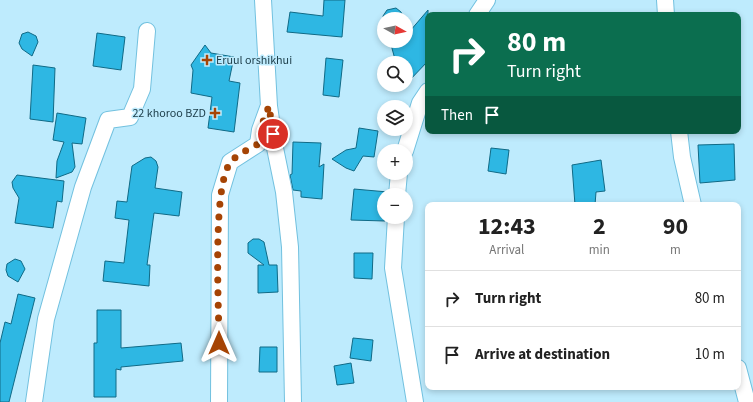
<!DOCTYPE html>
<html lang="en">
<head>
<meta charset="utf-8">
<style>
	body { margin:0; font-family:"Source Sans 3",sans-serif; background:#f2f2f2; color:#222; height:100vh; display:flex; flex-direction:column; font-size:15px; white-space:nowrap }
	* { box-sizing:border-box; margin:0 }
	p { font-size:13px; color:#767676 }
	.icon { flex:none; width:22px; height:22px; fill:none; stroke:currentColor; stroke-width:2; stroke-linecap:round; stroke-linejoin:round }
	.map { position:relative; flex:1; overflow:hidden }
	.side { position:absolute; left:425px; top:202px; width:316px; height:188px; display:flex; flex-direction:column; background:#fff; border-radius:8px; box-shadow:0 2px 6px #0003 }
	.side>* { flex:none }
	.guide { position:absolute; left:425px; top:12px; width:316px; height:122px; border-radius:8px; box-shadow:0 2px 6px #0003; background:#0b6e4f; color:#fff; overflow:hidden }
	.needle { width:26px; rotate:98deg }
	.buttons { position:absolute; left:377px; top:12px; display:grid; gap:8px }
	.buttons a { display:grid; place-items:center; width:36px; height:36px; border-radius:50%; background:#fff; box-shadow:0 2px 6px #0003; font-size:20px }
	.pin { position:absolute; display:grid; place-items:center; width:34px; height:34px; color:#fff; margin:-17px; border:2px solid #fff; border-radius:50%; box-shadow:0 1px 4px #0007 }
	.me { position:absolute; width:44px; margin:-22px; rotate:0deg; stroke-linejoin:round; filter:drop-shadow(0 0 3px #0008) }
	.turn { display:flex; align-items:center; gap:14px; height:84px; padding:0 16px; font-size:18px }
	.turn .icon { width:52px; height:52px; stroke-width:2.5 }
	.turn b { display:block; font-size:28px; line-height:34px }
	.then { display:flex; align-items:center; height:38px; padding:0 16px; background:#0003; gap:8px; font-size:15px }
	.eta { display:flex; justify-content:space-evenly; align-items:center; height:68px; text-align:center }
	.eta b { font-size:24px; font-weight:700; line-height:28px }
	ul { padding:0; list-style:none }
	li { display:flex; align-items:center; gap:12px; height:56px; padding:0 16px; border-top:1px solid #e0e0e0 }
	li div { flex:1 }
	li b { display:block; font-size:15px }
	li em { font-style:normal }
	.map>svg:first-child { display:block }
	.building { fill:#2eb7e3; stroke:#106a86 }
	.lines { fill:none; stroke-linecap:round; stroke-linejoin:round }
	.street-casing { stroke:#72c1df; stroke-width:18 }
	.street { stroke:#fff; stroke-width:16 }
	.route { stroke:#a64404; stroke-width:7; stroke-dasharray:0 12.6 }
	.poi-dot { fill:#a64404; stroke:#beebfd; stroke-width:1.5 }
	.labels { text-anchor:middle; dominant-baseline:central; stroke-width:3; stroke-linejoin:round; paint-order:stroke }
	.poi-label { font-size:12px; fill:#1b3c48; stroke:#beebfd; text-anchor:start }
</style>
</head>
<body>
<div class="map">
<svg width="753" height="402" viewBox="0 0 753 402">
	<rect width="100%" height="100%" fill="#beebfd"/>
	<!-- building -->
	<path class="building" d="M324,0H345L342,37L287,32L290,12L323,16Z
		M396,8L401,12L404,19H384V21L383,16L387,10Z
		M428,10V61L408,82L406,80V63H396L390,41H406V22L410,31Z
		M28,32L36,36L38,42L32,56L22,49L19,43L22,34Z
		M97,33L125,37L121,70L93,66Z
		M205,45L211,53L234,57L229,81L240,83L234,132L208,128L212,97L191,93L193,70L191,65Z
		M326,58L343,60L339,97L323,95Z
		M33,65L55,68L53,122L30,119Z
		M57,113L86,118L82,144L72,143L75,167L72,172L56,178L57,161L64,142L53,140Z
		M359,128L378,131L374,157L363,156L354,171L346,168L332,159L346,150L356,148Z
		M293,142L321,143L319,167L324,164L322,199L301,197V191L293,190L290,175L292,174Z
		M734,144L735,180L700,183L698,145Z
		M491,148L509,150L506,174L488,171Z
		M151,157L156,161L158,167L155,188L182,192L179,216L154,213L147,265H150L149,286L103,281L105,261L124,263L129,220L115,218L117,201L127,202L132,166L145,158Z
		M601,160L605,191L596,192L595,205H575L572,165Z
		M17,175L64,181L62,202L57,201L53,228L15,223L19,198L13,188L12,182Z
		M354,189L388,192L387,195H384L385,221L351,220Z
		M253,239H259L264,242L269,265H277L278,292L258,293V265H264L248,253V243Z
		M354,253H373L372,279L354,278Z
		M15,259L21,261L25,269L18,282L8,276L6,270L7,264Z
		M18,294L35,298L9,402H0V343L5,322L11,324Z
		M97,310H121V348L181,343L183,361L121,367V370L116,369V397H94V343H97Z
		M353,338L373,340L371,361L350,358Z
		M260,347H277V372H259Z
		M351,363L354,383L337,385L334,366Z"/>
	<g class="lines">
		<defs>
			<path id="street" d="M263,0L269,106L275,148L284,192L290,247L293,402
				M665,0L666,15
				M477,15L487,0
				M679,131L682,157L693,205
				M405,151L420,103L428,91
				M397,195L399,173
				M396,217L393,268L415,402
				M738,368L747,402
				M34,402L46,319L83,187L108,120L130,117L142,89L147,31
				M219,402L220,195L230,162L258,144L260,130L268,108"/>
		</defs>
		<!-- street casing -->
		<use href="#street" class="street-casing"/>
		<!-- street -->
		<use href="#street" class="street"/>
	</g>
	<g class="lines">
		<!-- route -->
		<path class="route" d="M219,343C219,308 212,188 230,163C235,155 250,149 258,144L260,130L269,106L273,134"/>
	</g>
	<!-- markers -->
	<g class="poi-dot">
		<path d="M205 54h4v4h4v4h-4v4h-4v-4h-4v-4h4z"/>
		<path d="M213 107h4v4h4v4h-4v4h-4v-4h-4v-4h4z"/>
	</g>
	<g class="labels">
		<!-- poi labels -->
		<g class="poi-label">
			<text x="216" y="60">Eruul orshikhui</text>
			<text x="206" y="113" text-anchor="end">22 khoroo BZD</text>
		</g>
	</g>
</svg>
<div class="buttons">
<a><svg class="needle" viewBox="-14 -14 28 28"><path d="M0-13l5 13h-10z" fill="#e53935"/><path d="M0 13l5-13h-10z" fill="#767676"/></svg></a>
<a><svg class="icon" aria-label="search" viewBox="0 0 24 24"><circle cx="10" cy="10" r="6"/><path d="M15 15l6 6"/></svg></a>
<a><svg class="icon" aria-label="layers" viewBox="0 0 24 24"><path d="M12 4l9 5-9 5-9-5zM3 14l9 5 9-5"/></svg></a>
<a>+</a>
<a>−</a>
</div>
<div class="pin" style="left:273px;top:134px;background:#d93025"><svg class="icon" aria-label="arrive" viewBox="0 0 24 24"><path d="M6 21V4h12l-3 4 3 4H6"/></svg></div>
<svg class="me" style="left:219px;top:343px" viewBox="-20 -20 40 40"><path d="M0-17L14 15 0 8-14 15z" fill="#a64404" stroke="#fff" stroke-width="4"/></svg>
<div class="guide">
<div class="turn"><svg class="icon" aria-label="right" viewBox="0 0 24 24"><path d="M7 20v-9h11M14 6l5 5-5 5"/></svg><div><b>80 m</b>Turn right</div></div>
<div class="then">Then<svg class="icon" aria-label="arrive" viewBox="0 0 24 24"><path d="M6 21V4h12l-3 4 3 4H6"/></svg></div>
</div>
<section class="side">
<div class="eta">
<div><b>12:43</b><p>Arrival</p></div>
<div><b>2</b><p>min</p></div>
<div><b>90</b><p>m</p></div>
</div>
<ul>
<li><svg class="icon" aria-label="right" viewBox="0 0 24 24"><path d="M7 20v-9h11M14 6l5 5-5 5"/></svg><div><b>Turn right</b></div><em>80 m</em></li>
<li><svg class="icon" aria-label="arrive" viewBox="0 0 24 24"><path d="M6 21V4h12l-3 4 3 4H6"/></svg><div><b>Arrive at destination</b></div><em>10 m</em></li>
</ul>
</section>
</div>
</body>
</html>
